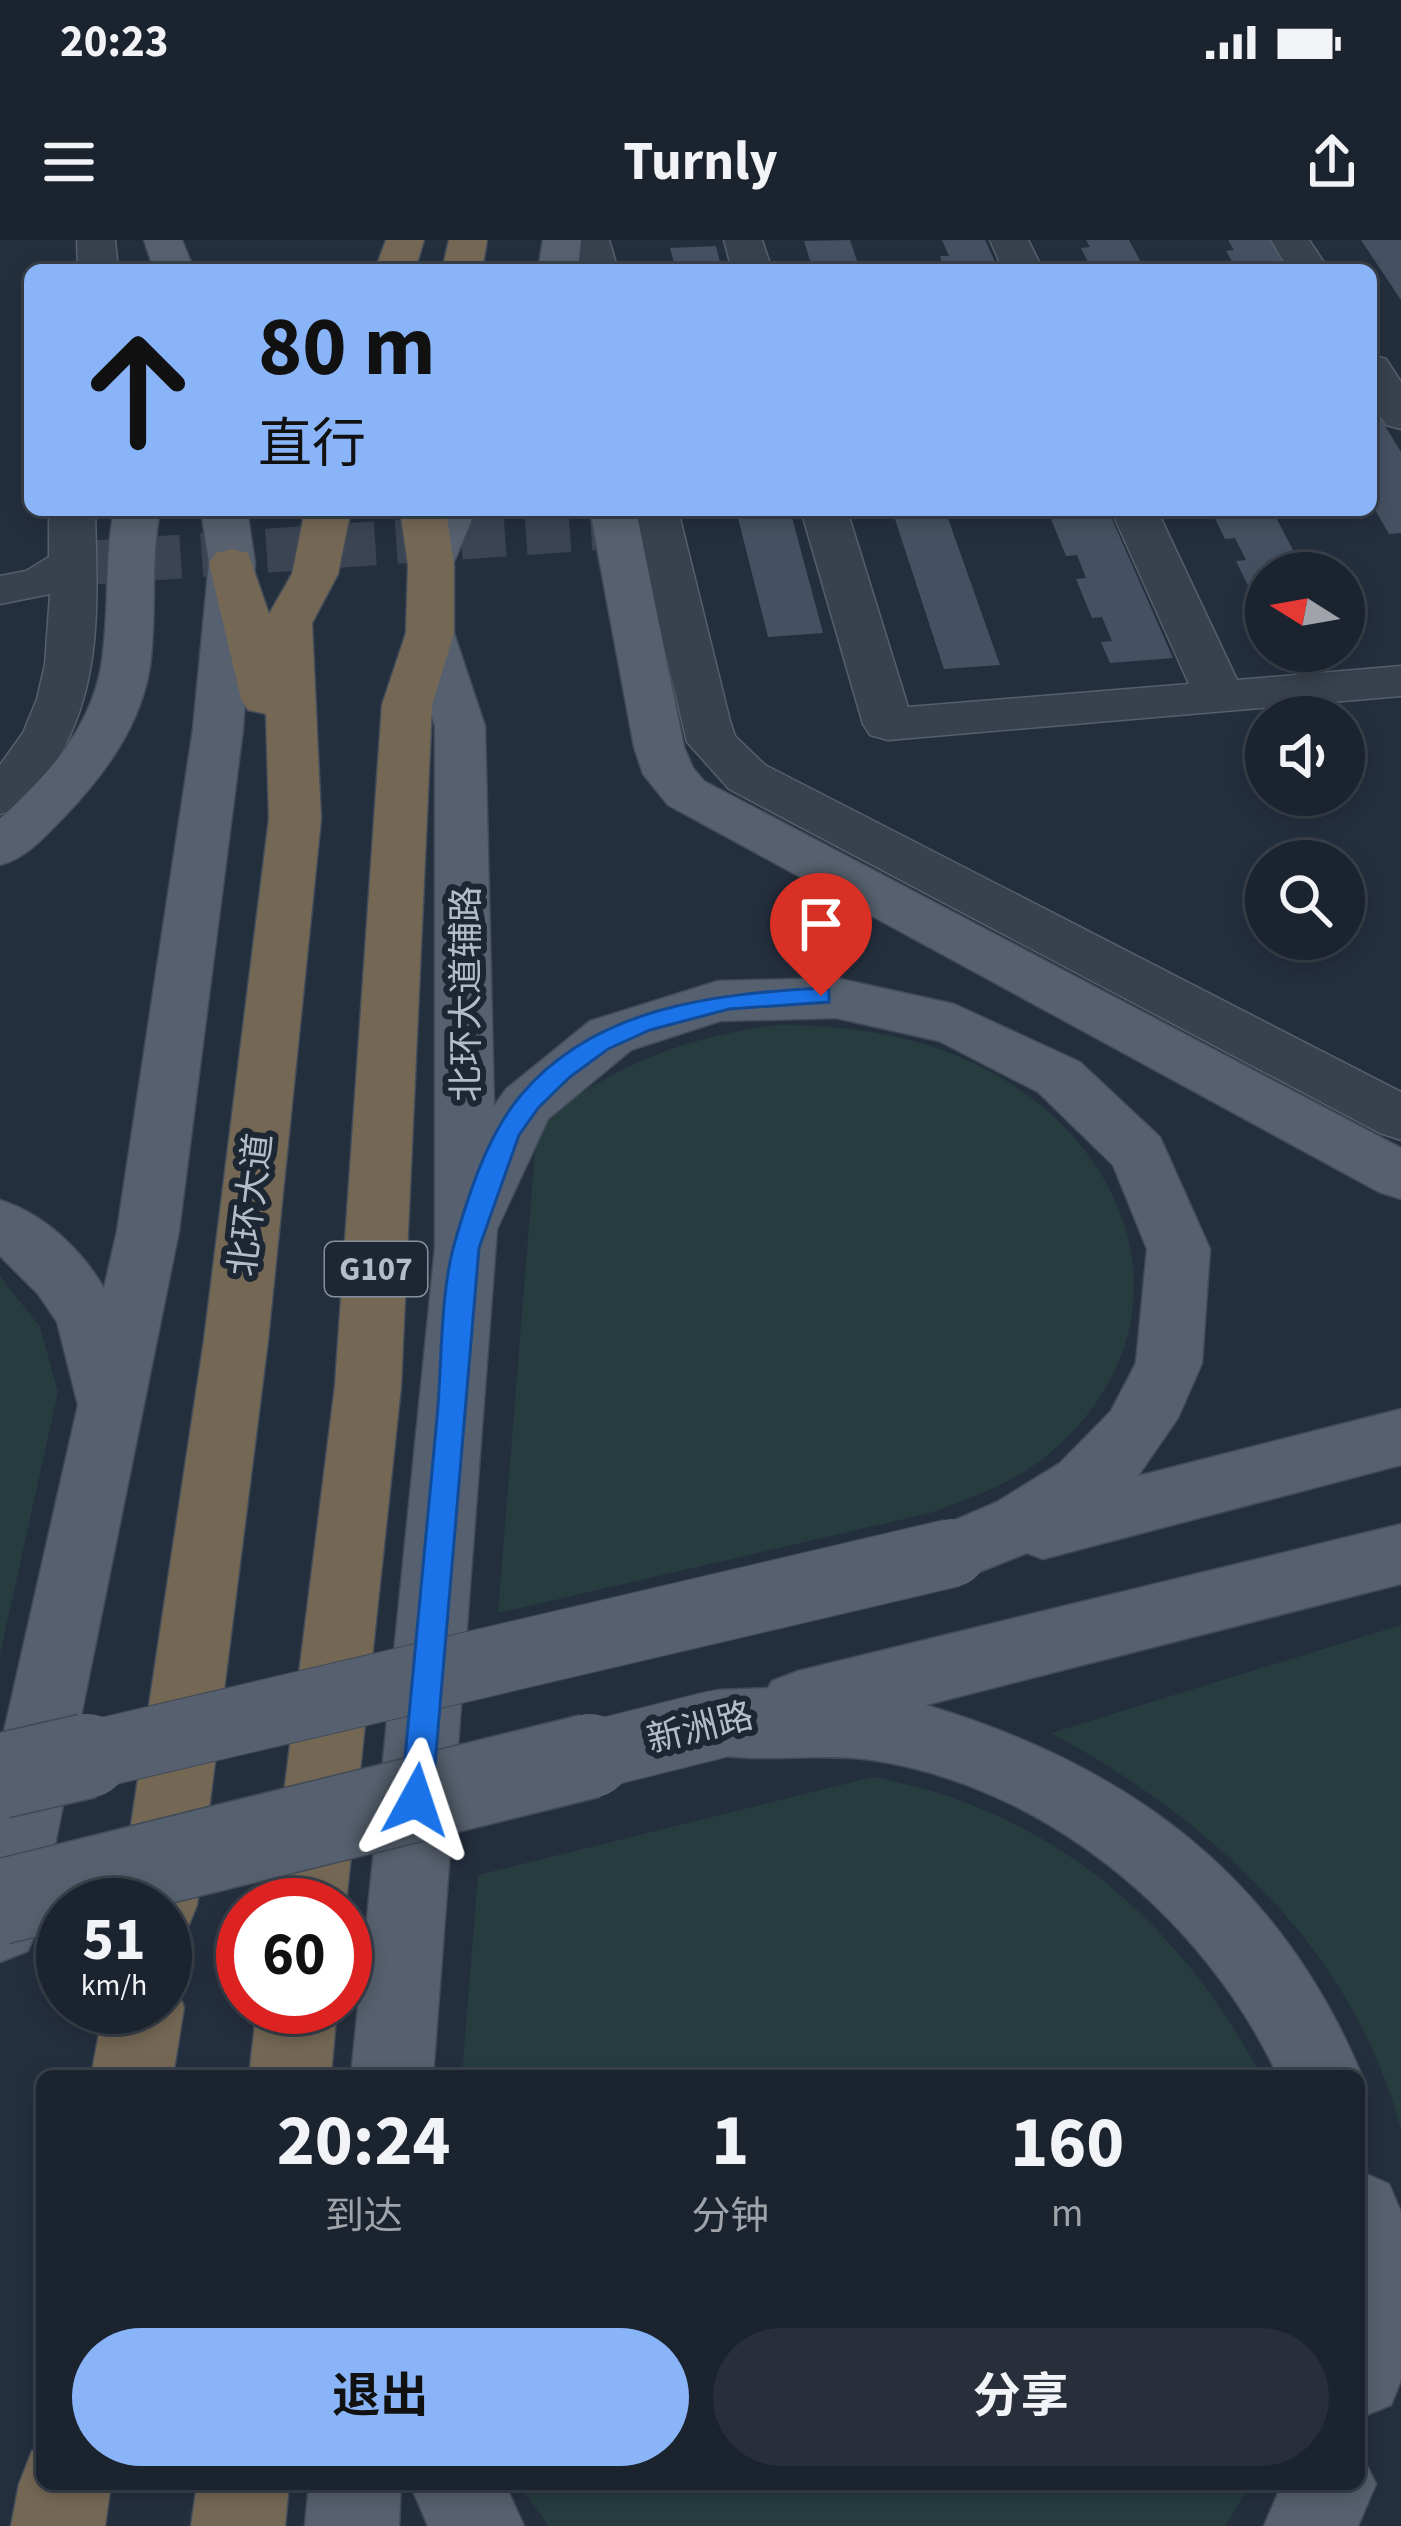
<!DOCTYPE html>
<html lang="zh">
<head>
<meta charset="utf-8">
<style>
	body { margin:0; font-family:"Source Sans 3","Noto Sans SC",sans-serif; background:#282f3a; color:#f1f3f6; height:100vh; display:flex; flex-direction:column; font-size:45px; white-space:nowrap }
	* { box-sizing:border-box; margin:0 }
	p { font-size:39px; color:#a0a4aa }
	.icon { flex:none; width:66px; height:66px; fill:none; stroke:currentColor; stroke-width:2; stroke-linecap:round; stroke-linejoin:round }
	.map { position:relative; flex:1; overflow:hidden }
	.panel { position:absolute; left:36px; top:1830px; width:1329px; height:420px; display:flex; flex-direction:column; background:#1b232e; border-radius:18px; box-shadow:0 6px 18px #0003,0 0 0 3px #39404a }
	.panel>* { flex:none }
	.hud { position:absolute; left:24px; top:24px; width:1353px; height:252px; border-radius:18px; box-shadow:0 6px 18px #0003,0 0 0 3px #39404a; background:#8ab4f8; color:#111; overflow:hidden }
	.needle { width:78px; rotate:281deg }
	.buttons { position:absolute; left:1245px; top:312px; display:grid; gap:24px }
	.buttons a { display:grid; place-items:center; width:120px; height:120px; border-radius:50%; background:#1b232e; box-shadow:0 6px 18px #0003,0 0 0 3px #39404a; font-size:60px }
	.speed { position:absolute; left:36px; top:1638px; display:flex; gap:24px; font-size:60px; font-weight:700; text-align:center }
	.speed>* { display:grid; place-content:center; width:156px; height:156px; border-radius:50%; background:#1b232e; box-shadow:0 6px 18px #0003,0 0 0 3px #39404a; line-height:1 }
	.speed small { font-size:30px; font-weight:400 }
	.speed .limit { border:18px solid #d22; background:#fff; color:#111 }
	.pin { position:absolute; display:grid; place-items:center; width:102px; height:102px; color:#fff; margin:-123px -51px; border-radius:50% 50% 50% 0; rotate:-45deg; box-shadow:0 0 12px #0007 }
	.pin .icon { rotate:45deg }
	.me { position:absolute; width:132px; margin:-66px; rotate:5deg; stroke-linejoin:round; filter:drop-shadow(0 0 9px #0008) }
	.turn { display:flex; align-items:center; gap:42px; height:252px; padding:0 36px; font-size:54px }
	.turn .icon { width:156px; height:156px; stroke-width:2.5 }
	.turn b { display:block; font-size:84px; line-height:102px }
	.eta { display:flex; justify-content:space-evenly; align-items:center; height:204px; text-align:center }
	.eta b { font-size:72px; font-weight:700; line-height:84px }
	.button { display:flex; gap:24px; margin-top:auto; padding:24px 36px }
	.button a { flex:1; height:138px; border-radius:72px; background:#8ab4f8; color:#111; font-size:48px; font-weight:700; line-height:138px; text-align:center }
	.button a+a { background:#282f3a; color:#f1f3f6 }
	.status { display:flex; justify-content:space-between; align-items:center; height:84px; padding:0 60px; background:#1b232e; direction:ltr }
	.status svg { height:33px; fill:currentColor }
	header { display:flex; justify-content:space-between; align-items:center; height:156px; padding:0 36px; background:#1b232e; font-size:54px; font-weight:700 }
	.map>svg:first-child { display:block }
	.green { fill:#263c3f }
	.building { fill:#455162 }
	.lines { fill:none; stroke-linecap:round; stroke-linejoin:round }
	.minor-tunnel { stroke:#3a4453; stroke-width:44; stroke-dasharray:44 21; stroke-linecap:butt }
	.minor-casing { stroke:#565f6c; stroke-width:3 }
	.major-casing { stroke:#414a57; stroke-width:3 }
	.highway-casing { stroke:#434c59; stroke-width:3 }
	.minor { fill:#38414e; fill-rule:evenodd }
	.major { fill:#56606e; fill-rule:evenodd }
	.highway { fill:#746855; fill-rule:evenodd }
	.major-bridge-far1-casing { stroke:#414a57; stroke-width:70; stroke-linecap:butt }
	.major-bridge-casing { stroke:#414a57; stroke-width:87; stroke-linecap:butt }
	.major-bridge-far1 { stroke:#56606e; stroke-width:68 }
	.major-bridge { stroke:#56606e; stroke-width:84 }
	.route { fill:#1a73e8; stroke:#114b97; stroke-width:3 }
	.labels { text-anchor:middle; dominant-baseline:central; stroke-width:12; stroke-linejoin:round; paint-order:stroke }
	.shield { fill:#1d2633; stroke:#878f9c; stroke-width:3 }
	.shield-label { font-size:33px; font-weight:bold; fill:#b4bcc9 }
	.street-label { font-size:36px; fill:#b4bcc9; stroke:#1d2633 }
</style>
</head>
<body>
<div class="status"><b>20:23</b><svg viewBox="0 0 49 12"><path d="M0 12V9h3v3zM5 12V6h3v6zM10 12V3h3v9zM15 12V0h3v12zM26 1h20v11H26zM47 4h2v5h-2z"/></svg></div>
<header><svg class="icon" aria-label="menu" viewBox="0 0 24 24"><path d="M4 6h16M4 12h16M4 18h16"/></svg>Turnly<svg class="icon" aria-label="share" viewBox="0 0 24 24"><path d="M12 15V3M7 8l5-5 5 5M5 13v7h14v-7"/></svg></header>
<div class="map">
<svg width="1401" height="2286" viewBox="0 0 1401 2286">
	<rect width="100%" height="100%" fill="#242f3e"/>
	<!-- green -->
	<path class="green" d="M779,785C861,785 943,799 1013,845C1149,934 1182,1100 1051,1212C1016,1242 973,1258 930,1273L498,1373L537,886C609,826 686,796 779,785Z
		M0,1036L40,1087L58,1152L0,1414Z
		M1401,1385V1890C1355,1710 1209,1578 1051,1493Z
		M873,1537C1049,1569 1179,1680 1261,1836H462L478,1635Z
		M518,2244H1251L1225,2286H549Z"/>
	<!-- building -->
	<path class="building" d="M850,0L860,30H813L804,1Z
		M942,0H985L999,30H945L940,16H949Z
		M1086,0H1129L1145,30H1092L1081,8L1090,7Z
		M1228,0H1272L1290,30H1237L1226,11L1234,10Z
		M1361,0H1401V60Z
		M716,6L722,30H676L670,8Z
		M1371,163L1401,212V293L1389,294L1371,263V258L1378,257L1371,245Z
		M736,270H790L823,393L768,397Z
		M892,270H945L1000,425L944,429Z
		M1058,270H1108L1173,418L1110,423L1101,402L1112,401L1102,377L1092,378L1076,339L1086,338L1077,315L1066,316L1051,279L1061,278Z
		M1211,270H1272L1305,333H1266V359L1255,360L1236,321L1246,320L1235,298L1225,299Z"/>
	<g class="lines">
		<!-- minor-tunnel -->
		<path class="minor-tunnel" d="M72,324L658,284"/>
		<defs>
			<path id="minor" d="M77,0H115L118,30H78Z
				M571,0H609L618,30H578Z
				M724,0H762L772,30H732Z
				M990,0H1028L1043,30H1003Z
				M1271,0H1309L1329,30H1289Z
				M1371,115L1386,119L1401,142V189L1386,185L1371,162Z
				M49,270H95C97,360 104,446 54,525C41,547 25,567 0,574V525L23,493L37,459L45,424L50,354L0,364V336L26,331L49,317Z
				M632,270H678L730,481L735,496L765,525L1401,852V900L1380,893L729,549L687,502Z
				M801,270H847L908,467L1189,444L1111,270H1157L1237,440L1401,426V456L888,500L870,495L863,484Z"/>
			<path id="major" d="M144,0H182L194,30H154Z
				M543,0H581L578,30H538Z
				M114,270H160C150,322 157,374 150,426C141,485 105,534 65,576C45,596 27,618 0,625V579C46,536 89,492 101,427C110,375 104,322 114,270Z
				M201,270H247L255,323L243,489L179,991L39,1684L28,1711L0,1722V1509L78,1165L57,1082L38,1054L0,1016V960C44,974 81,1009 104,1048L117,991L193,489L209,323Z
				M430,270H476L448,336L431,340L414,336L408,326Z
				M590,270H636L684,507L693,528L704,541L1401,908V959L1379,952L668,565L643,534L634,507Z
				M430,379L447,383L454,393L485,486L494,866L506,849L590,781L718,741L836,738L954,764L1080,822L1160,897L1210,1009L1202,1123L1178,1178L1138,1236L1401,1169V1225L1043,1319L1027,1313L952,1343L927,1334L917,1313L927,1292L997,1262L1060,1223L1111,1171L1136,1123L1147,1009L1113,925L1038,852L939,801L836,778L720,781L631,810L548,879L497,989L433,1836H351L435,1008V486L406,393L413,383Z
				M1401,1284V1344L926,1465C1129,1526 1279,1636 1362,1836L1359,1844V1836H1278C1204,1677 1042,1542 864,1519C808,1512 744,1527 692,1508L681,1484L692,1460L718,1450L768,1448L772,1441L798,1431Z
				M1359,1931L1389,1944L1401,1972V2140L1391,2165L1359,2178Z
				M1359,2210L1376,2244L1358,2286H1264L1282,2244H1359Z
				M309,2244H401L399,2286H305Z
				M410,2244H505L524,2286H428Z"/>
			<path id="highway" d="M386,0H424L415,30H375Z
				M449,0H487L482,30H442Z
				M305,270H351L338,334L312,383L321,579L268,1100L197,1665L186,1692L165,1700V1665H119L204,1100L269,579L266,474L248,470L241,459L209,323L216,313L232,309L248,313L269,374L292,334Z
				M400,270H446L454,326V393L432,465L401,1146L345,1672V1665H270L335,1146L382,465L406,393L408,326Z
				M165,1736L173,1739L184,1767L173,1836H91L104,1767H165Z
				M257,1767H337L331,1836H249Z
				M42,2208V2244H111L105,2286H11L19,2244L32,2211Z
				M197,2244H289L285,2286H191Z"/>
		</defs>
		<!-- minor casing -->
		<use href="#minor" class="minor-casing"/>
		<!-- major casing -->
		<use href="#major" class="major-casing"/>
		<!-- highway casing -->
		<use href="#highway" class="highway-casing"/>
		<!-- minor -->
		<use href="#minor" class="minor"/>
		<!-- major -->
		<use href="#major" class="major"/>
		<!-- highway -->
		<use href="#highway" class="highway"/>
		<defs>
			<path id="major-bridge-far1" d="M74,1519L952,1313
				M578,1519L718,1484"/>
			<path id="major-bridge" d="M0,1536L87,1516
				M0,1662L590,1516"/>
		</defs>
		<!-- major-bridge-far1 casing -->
		<use href="#major-bridge-far1" class="major-bridge-far1-casing"/>
		<!-- major-bridge casing -->
		<use href="#major-bridge" class="major-bridge-casing"/>
		<!-- major-bridge-far1 -->
		<use href="#major-bridge-far1" class="major-bridge-far1"/>
		<!-- major-bridge -->
		<use href="#major-bridge" class="major-bridge"/>
	</g>
	<!-- route -->
	<path class="route" d="M821,748L829,750V762L729,769L650,790L608,809L570,837L539,867L519,895L479,1008L432,1560L427,1570L416,1575L405,1570L401,1560C413,1433 425,1305 437,1178C442,1125 440,1055 454,1005C468,956 487,895 521,855C595,767 714,754 821,748Z"/>
	<g class="labels">
		<!-- shield labels -->
		<rect class="shield" x="325" y="1002" width="102" height="54" rx="9"/>
		<g class="shield-label">
			<text x="376" y="1029">G107</text>
		</g>
		<!-- street labels -->
		<g class="street-label">
			<text transform="translate(466 754) rotate(-90)">北环大道辅路</text>
			<text transform="translate(251 965) rotate(-83)">北环大道</text>
			<text transform="translate(700 1488) rotate(-14)">新洲路</text>
		</g>
	</g>
</svg>
<div class="buttons">
<a><svg class="needle" viewBox="-14 -14 28 28"><path d="M0-13l5 13h-10z" fill="#e53935"/><path d="M0 13l5-13h-10z" fill="#a0a4aa"/></svg></a>
<a><svg class="icon" aria-label="sound" viewBox="0 0 24 24"><path d="M4 9h4l5-4v14l-5-4H4zM17 9q2 3 0 6"/></svg></a>
<a><svg class="icon" aria-label="search" viewBox="0 0 24 24"><circle cx="10" cy="10" r="6"/><path d="M15 15l6 6"/></svg></a>
</div>
<div class="speed"><div>51<small>km/h</small></div><div class="limit">60</div></div>
<div class="pin" style="left:821px;top:756px;background:#d93025"><svg class="icon" aria-label="arrive" viewBox="0 0 24 24"><path d="M6 21V4h12l-3 4 3 4H6"/></svg></div>
<svg class="me" style="left:416px;top:1560px" viewBox="-20 -20 40 40"><path d="M0-17L14 15 0 8-14 15z" fill="#1a73e8" stroke="#fff" stroke-width="4"/></svg>
<div class="hud">
<div class="turn"><svg class="icon" aria-label="ahead" viewBox="0 0 24 24"><path d="M12 20V5M6 11l6-6 6 6"/></svg><div><b>80 m</b>直行</div></div>
</div>
<section class="panel">
<div class="eta">
<div><b>20:24</b><p>到达</p></div>
<div><b>1</b><p>分钟</p></div>
<div><b>160</b><p>m</p></div>
</div>
<div class="button"><a>退出</a><a>分享</a></div>
</section>
</div>
</body>
</html>
